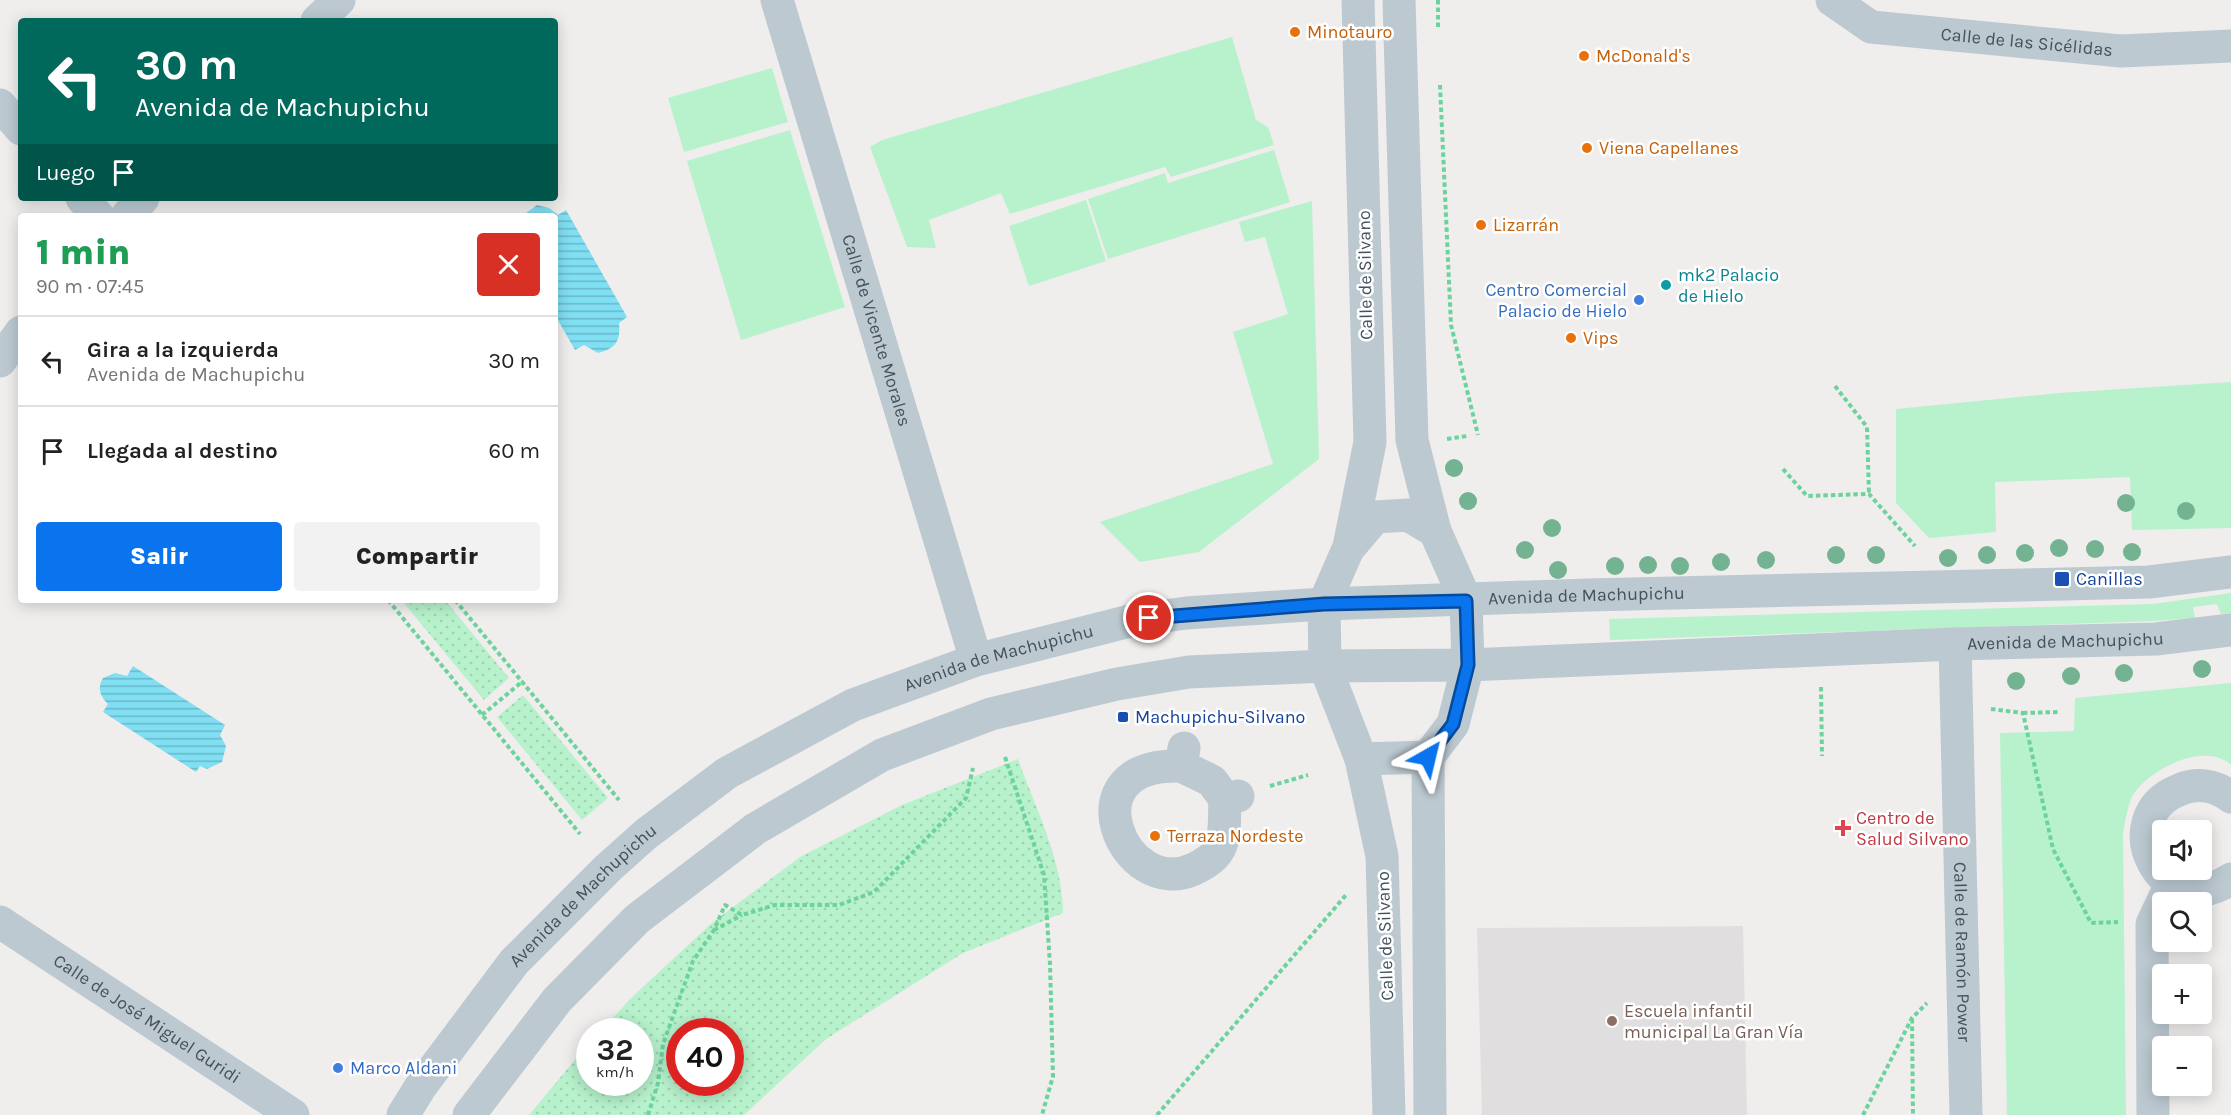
<!DOCTYPE html>
<html lang="es">
<head>
<meta charset="utf-8">
<style>
	body { margin:0; font-family:Karla,sans-serif; background:#f2f2f2; color:#222; height:100vh; display:flex; flex-direction:column; font-size:22px; white-space:nowrap }
	* { box-sizing:border-box; margin:0 }
	p { font-size:20px; color:#767676 }
	.icon { flex:none; width:33px; height:33px; fill:none; stroke:currentColor; stroke-width:2; stroke-linecap:round; stroke-linejoin:round }
	.map { position:relative; flex:1; overflow:hidden }
	.details { position:absolute; left:18px; top:213px; width:540px; height:390px; display:flex; flex-direction:column; background:#fff; border-radius:6px; box-shadow:0 3px 15px #0003 }
	.details>* { flex:none }
	.hud { position:absolute; left:18px; top:18px; width:540px; height:183px; border-radius:6px; box-shadow:0 3px 15px #0003; background:#00695c; color:#fff; overflow:hidden }
	.fabs { position:absolute; left:2152px; top:820px; display:grid; gap:12px }
	.fabs a { display:grid; place-items:center; width:60px; height:60px; border-radius:6px; background:#fff; box-shadow:0 3px 15px #0003; font-size:30px }
	.speed { position:absolute; left:576px; top:1018px; display:flex; gap:12px; font-size:30px; font-weight:700; text-align:center }
	.speed>* { display:grid; place-content:center; width:78px; height:78px; border-radius:50%; background:#fff; box-shadow:0 3px 15px #0003; line-height:1 }
	.speed small { font-size:15px; font-weight:400 }
	.speed .limit { border:9px solid #d22; background:#fff; color:#111 }
	.pin { position:absolute; display:grid; place-items:center; width:51px; height:51px; color:#fff; margin:-26px; border:3px solid #fff; border-radius:50%; box-shadow:0 2px 6px #0007 }
	.me { position:absolute; width:66px; margin:-33px; rotate:37deg; stroke-linejoin:round; filter:drop-shadow(0 0 4px #0008) }
	.turn { display:flex; align-items:center; gap:21px; height:126px; padding:0 18px; font-size:27px }
	.turn .icon { width:78px; height:78px; stroke-width:2.5 }
	.turn b { display:block; font-size:42px; line-height:51px }
	.then { display:flex; align-items:center; height:57px; padding:0 18px; background:#0003; gap:12px; font-size:22px }
	.round { display:grid; place-items:center; flex:none; width:63px; height:63px; border-radius:6px; background:#f2f2f2 }
	.headline { display:flex; align-items:center; justify-content:space-between; height:102px; padding:0 18px }
	h1 { font-size:36px; font-weight:800; line-height:45px; color:#1e9e55 }
	.cta { display:flex; gap:12px; margin-top:auto; padding:12px 18px }
	.cta a { flex:1; height:69px; border-radius:6px; background:#0974ee; color:#fff; font-size:24px; font-weight:800; line-height:69px; text-align:center }
	.cta a+a { background:#f2f2f2; color:#222 }
	ul { padding:0; list-style:none }
	li { display:flex; align-items:center; gap:18px; height:90px; padding:0 18px; border-top:2px solid #e0e0e0 }
	li div { flex:1 }
	li b { display:block; font-size:22px }
	li em { font-style:normal }
	.map>svg:first-child { display:block }
	.education { fill:#e1dedf }
	.grass { fill:#b7f2cc }
	.park { fill:url(#park-dots); fill-rule:evenodd }
	.water { fill:url(#water-rules) }
	.lines { fill:none; stroke-linecap:round; stroke-linejoin:round }
	.path { stroke:#6cd39d; stroke-width:4; stroke-dasharray:4.5 3; stroke-linecap:butt }
	.minor { stroke:#bcc9d1; stroke-width:33 }
	.tree { fill:#74b391 }
	.route-casing { stroke:#064b9b; stroke-width:15 }
	.route { stroke:#0974ee; stroke-width:10 }
	.food-dot { fill:#e8710a; stroke:#fff; stroke-width:2 }
	.culture-dot { fill:#0f9aa8; stroke:#fff; stroke-width:2 }
	.shop-dot { fill:#3f7fe0; stroke:#fff; stroke-width:2 }
	.transit-dot { fill:#1a4fb4; stroke:#fff; stroke-width:2 }
	.health-dot { fill:#e0444e; stroke:#fff; stroke-width:2 }
	.education-dot { fill:#8d6e63; stroke:#fff; stroke-width:2 }
	.labels { text-anchor:middle; dominant-baseline:central; stroke-width:5; stroke-linejoin:round; paint-order:stroke }
	.food-label { font-size:18px; fill:#c56008; stroke:#fff; text-anchor:start }
	.street-label { font-size:18px; fill:#44525c; stroke:#fff }
	.culture-label { font-size:18px; fill:#0d838f; stroke:#fff; text-anchor:start }
	.shop-label { font-size:18px; fill:#366cbe; stroke:#fff; text-anchor:end }
	.transit-label { font-size:18px; fill:#164399; stroke:#fff; text-anchor:start }
	.health-label { font-size:18px; fill:#be3a42; stroke:#fff; text-anchor:start }
	.education-label { font-size:18px; fill:#785e54; stroke:#fff; text-anchor:start }
</style>
</head>
<body>
<div class="map">
<svg width="2231" height="1115" viewBox="0 0 2231 1115">
	<defs>
		<pattern id="park-dots" width="8" height="8" patternUnits="userSpaceOnUse" patternTransform="scale(1.5)"><rect width="8" height="8" fill="#b7f2cc"/><path d="M2 2h.1M6 6h.1" fill="none" stroke="#9fd1b2" stroke-width="1.8" stroke-linecap="round"/></pattern>
		<pattern id="water-rules" width="6" height="5" patternUnits="userSpaceOnUse" patternTransform="scale(1.5)"><rect width="6" height="5" fill="#80dff3"/><path d="M0 2.5h6" fill="none" stroke="#6ab7c8"/></pattern>
	</defs>
	<rect width="100%" height="100%" fill="#f0eded"/>
	<!-- education -->
	<path class="education" d="M1743,926L1747,1115H1482L1477,928Z"/>
	<!-- grass -->
	<path class="grass" d="M1232,37L1256,120L1268,127L1274,145L1171,177L1165,167L1010,214L1001,193L929,220L936,248L907,247L870,147L882,140Z
		M772,68L788,122L684,152L668,98Z
		M790,130L845,307L741,340L687,161Z
		M1274,150L1290,202L1108,259L1088,199L1165,173L1168,183Z
		M1086,200L1106,261L1029,286L1009,226Z
		M1312,201L1319,459L1199,552L1140,562L1100,522L1273,464L1233,332L1288,314L1265,237L1245,242L1239,222Z
		M2231,382V528L2132,530L2130,477L1995,482L1996,532L1929,538L1896,503V409L2059,393Z
		M2231,593V613L2221,614L2217,604L2193,607L2195,618L2152,621L1610,640L1609,619L2153,604Z
		M2231,683V765C2205,741 2149,769 2133,795C2127,805 2126,821 2123,832L2126,1115H2007L2000,733L2074,731L2075,698Z"/>
	<!-- park -->
	<path class="park" d="M405,600H445L509,678L484,700L403,602Z
		M523,695L608,798L582,820L497,717Z
		M1018,759C1035,807 1063,861 1063,913L963,953L826,1039L744,1115H529L589,1043L590,1083H640V1032H600L631,998L713,922L800,857L902,805ZM680,1032H730V1083H680Z"/>
	<!-- water -->
	<path class="water" d="M537,205L549,208L558,215L566,210L627,317L619,323C621,341 615,349 598,353L584,345L575,350L555,315V216H522Z
		M133,666L225,725L220,735L226,746L222,762L207,769L200,766L196,772L103,712L108,704C100,696 97,688 103,678L115,673L127,676Z"/>
	<g class="lines">
		<!-- path -->
		<path class="path" d="M1438,0V30
			M1440,85L1451,325L1478,435
			M1835,386L1867,427L1869,494
			M1447,439L1467,436
			M1783,469L1807,496L1869,494L1915,546
			M388,600L580,834
			M455,600L619,800
			M1821,687L1822,756
			M1991,709L2023,713L2053,849L2091,923L2118,922
			M2023,713L2058,712
			M482,715L523,681
			M1005,757L1044,875L1050,964L1053,1076L1042,1115
			M1270,786L1308,775
			M714,930L742,915
			M1912,1019L1913,1115
			M648,1115L658,1083L663,1044L693,961L714,930L725,905L742,915L775,905H839L874,892L966,798L973,768
			M1157,1115L1346,895
			M1863,1115L1912,1018L1927,1003"/>
		<!-- minor -->
		<g class="minor">
			<path id="s1" d="M777,0L976,660"/>
			<path d="M1399,0L1412,440L1435,531L1466,601L1468,665L1453,724L1428,757"/>
			<path id="s2" d="M1832,0L1871,27L2121,51L2231,46"/>
			<path d="M317,21L339,0"/>
			<path d="M0,105L21,129"/>
			<path d="M82,198L98,216"/>
			<path d="M127,216L143,198"/>
			<path d="M0,361L21,332"/>
			<path d="M1349,547L1370,442L1358,0"/>
			<path id="s3" d="M1955,644L1966,1115"/>
			<path d="M1184,748L1181,766C1064,762 1124,902 1194,869C1204,864 1217,857 1221,845C1226,832 1224,813 1225,799L1238,796"/>
			<path d="M1428,757L1430,1115"/>
			<path d="M1361,759L1428,757"/>
			<path d="M1181,766L1212,781L1225,799"/>
			<path d="M2231,797C2215,785 2197,782 2179,790C2110,817 2161,925 2231,879"/>
			<path id="s4" d="M0,922L293,1115"/>
			<path id="s5" d="M403,1115L421,1086L514,962L608,868L646,834L727,773L853,705L976,660L1130,621L1186,613L1324,604L1588,595L2149,582L2231,572"/>
			<path id="s6" d="M469,1115L557,1000L637,919L755,829L882,755L991,714L1117,684L1189,672L1325,666L1468,665L1955,644L2156,639L2231,630"/>
			<path d="M1389,1115L1382,856L1361,759L1325,666L1324,604L1348,549L1375,517L1408,515L1435,531"/>
			<path d="M2153,1115L2152,924L2171,884"/>
		</g>
	</g>
	<!-- trees -->
	<g class="tree">
		<circle cx="1454" cy="468" r="9"/>
		<circle cx="1468" cy="501" r="9"/>
		<circle cx="2126" cy="503" r="9"/>
		<circle cx="2186" cy="511" r="9"/>
		<circle cx="1552" cy="528" r="9"/>
		<circle cx="2059" cy="548" r="9"/>
		<circle cx="2095" cy="549" r="9"/>
		<circle cx="1525" cy="550" r="9"/>
		<circle cx="2132" cy="552" r="9"/>
		<circle cx="2025" cy="553" r="9"/>
		<circle cx="1836" cy="555" r="9"/>
		<circle cx="1876" cy="555" r="9"/>
		<circle cx="1987" cy="555" r="9"/>
		<circle cx="1948" cy="558" r="9"/>
		<circle cx="1766" cy="560" r="9"/>
		<circle cx="1721" cy="562" r="9"/>
		<circle cx="1648" cy="565" r="9"/>
		<circle cx="1615" cy="566" r="9"/>
		<circle cx="1680" cy="566" r="9"/>
		<circle cx="1558" cy="570" r="9"/>
		<circle cx="2202" cy="669" r="9"/>
		<circle cx="2124" cy="673" r="9"/>
		<circle cx="2071" cy="676" r="9"/>
		<circle cx="2016" cy="681" r="9"/>
	</g>
	<g class="lines">
		<defs>
			<path id="route" d="M1149,618L1324,604L1466,601L1468,665L1453,724L1428,757"/>
		</defs>
		<!-- route casing -->
		<use href="#route" class="route-casing"/>
		<!-- route -->
		<use href="#route" class="route"/>
	</g>
	<!-- markers -->
	<g class="food-dot">
		<circle cx="1295" cy="32" r="6"/>
		<circle cx="1584" cy="56" r="6"/>
		<circle cx="1587" cy="148" r="6"/>
		<circle cx="1481" cy="225" r="6"/>
		<circle cx="1571" cy="338" r="6"/>
		<circle cx="1155" cy="836" r="6"/>
	</g>
	<circle class="culture-dot" cx="1666" cy="285" r="6"/>
	<g class="shop-dot">
		<circle cx="1639" cy="300" r="6"/>
		<circle cx="338" cy="1068" r="6"/>
	</g>
	<g class="transit-dot">
		<rect x="2054" y="571" width="16" height="16" rx="3"/>
		<rect x="1117" y="711" width="12" height="12" rx="3"/>
	</g>
	<path class="health-dot" d="M1840 819h6v6h6v6h-6v6h-6v-6h-6v-6h6z"/>
	<circle class="education-dot" cx="1612" cy="1021" r="6"/>
	<g class="labels">
		<!-- food labels -->
		<g class="food-label">
			<text x="1307" y="32">Minotauro</text>
			<text x="1596" y="56">McDonald's</text>
			<text x="1599" y="148">Viena Capellanes</text>
			<text x="1493" y="225">Lizarrán</text>
			<text x="1583" y="338">Vips</text>
			<text x="1167" y="836">Terraza Nordeste</text>
		</g>
		<!-- street labels -->
		<g class="street-label">
			<text stroke="none"><textPath href="#s2" startOffset="204">Calle de las Sicélidas</textPath></text>
			<text transform="translate(1365 275) rotate(-91)">Calle de Silvano</text>
			<text stroke="none"><textPath href="#s1" startOffset="345">Calle de Vicente Morales</textPath></text>
			<text stroke="none"><textPath href="#s5" startOffset="1365">Avenida de Machupichu</textPath></text>
			<text stroke="none"><textPath href="#s6" startOffset="1750">Avenida de Machupichu</textPath></text>
			<text stroke="none"><textPath href="#s5" startOffset="771">Avenida de Machupichu</textPath></text>
			<text stroke="none"><textPath href="#s5" startOffset="285">Avenida de Machupichu</textPath></text>
			<text transform="translate(1385 936) rotate(-92)">Calle de Silvano</text>
			<text stroke="none"><textPath href="#s3" startOffset="308">Calle de Ramón Power</textPath></text>
			<text stroke="none"><textPath href="#s4" startOffset="176">Calle de José Miguel Guridi</textPath></text>
		</g>
		<!-- culture labels -->
		<g class="culture-label">
			<text x="1678" y="275">mk2 Palacio<tspan x="1678" dy="21">de Hielo</tspan></text>
		</g>
		<!-- shop labels -->
		<g class="shop-label">
			<text x="1627" y="290">Centro Comercial<tspan x="1627" dy="21">Palacio de Hielo</tspan></text>
			<text x="350" y="1068" text-anchor="start">Marco Aldani</text>
		</g>
		<!-- transit labels -->
		<g class="transit-label">
			<text x="2076" y="579">Canillas</text>
			<text x="1135" y="717">Machupichu-Silvano</text>
		</g>
		<!-- health labels -->
		<g class="health-label">
			<text x="1856" y="818">Centro de<tspan x="1856" dy="21">Salud Silvano</tspan></text>
		</g>
		<!-- education labels -->
		<g class="education-label">
			<text x="1624" y="1011">Escuela infantil<tspan x="1624" dy="21">municipal La Gran Vía</tspan></text>
		</g>
	</g>
</svg>
<div class="fabs">
<a><svg class="icon" aria-label="sound" viewBox="0 0 24 24"><path d="M4 9h4l5-4v14l-5-4H4zM17 9q2 3 0 6"/></svg></a>
<a><svg class="icon" aria-label="search" viewBox="0 0 24 24"><circle cx="10" cy="10" r="6"/><path d="M15 15l6 6"/></svg></a>
<a>+</a>
<a>−</a>
</div>
<div class="speed"><div>32<small>km/h</small></div><div class="limit">40</div></div>
<div class="pin" style="left:1149px;top:618px;background:#d93025"><svg class="icon" aria-label="arrive" viewBox="0 0 24 24"><path d="M6 21V4h12l-3 4 3 4H6"/></svg></div>
<svg class="me" style="left:1428px;top:757px" viewBox="-20 -20 40 40"><path d="M0-17L14 15 0 8-14 15z" fill="#0974ee" stroke="#fff" stroke-width="4"/></svg>
<div class="hud">
<div class="turn"><svg class="icon" aria-label="left" viewBox="0 0 24 24"><path d="M17 20v-9H6M10 6l-5 5 5 5"/></svg><div><b>30 m</b>Avenida de Machupichu</div></div>
<div class="then">Luego<svg class="icon" aria-label="arrive" viewBox="0 0 24 24"><path d="M6 21V4h12l-3 4 3 4H6"/></svg></div>
</div>
<section class="details">
<div class="headline"><div><h1>1 min</h1><p>90 m · 07:45</p></div><a class="round" style="background:#d93025;color:#fff"><svg class="icon" aria-label="close" viewBox="0 0 24 24"><path d="M6 6l12 12M18 6L6 18"/></svg></a></div>
<ul>
<li><svg class="icon" aria-label="left" viewBox="0 0 24 24"><path d="M17 20v-9H6M10 6l-5 5 5 5"/></svg><div><b>Gira a la izquierda</b><p>Avenida de Machupichu</p></div><em>30 m</em></li>
<li><svg class="icon" aria-label="arrive" viewBox="0 0 24 24"><path d="M6 21V4h12l-3 4 3 4H6"/></svg><div><b>Llegada al destino</b></div><em>60 m</em></li>
</ul>
<div class="cta"><a>Salir</a><a>Compartir</a></div>
</section>
</div>
</body>
</html>
